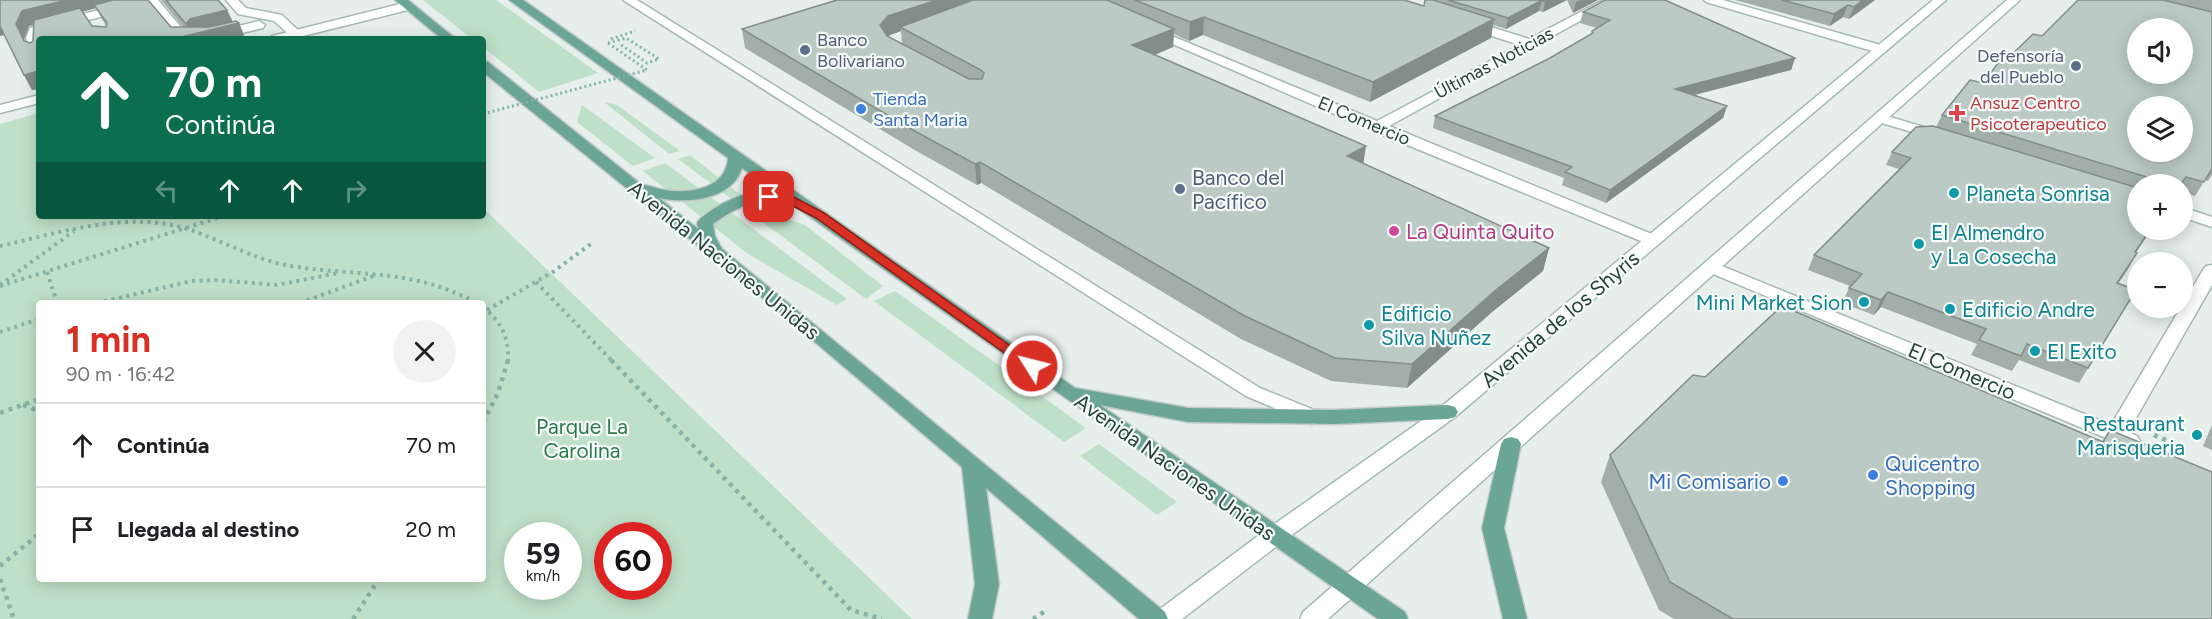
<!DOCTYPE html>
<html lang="es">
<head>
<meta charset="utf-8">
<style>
	body { margin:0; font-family:Figtree,sans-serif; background:#f2f2f2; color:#202124; height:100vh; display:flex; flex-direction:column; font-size:22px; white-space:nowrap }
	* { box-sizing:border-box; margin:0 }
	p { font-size:20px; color:#757577 }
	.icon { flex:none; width:33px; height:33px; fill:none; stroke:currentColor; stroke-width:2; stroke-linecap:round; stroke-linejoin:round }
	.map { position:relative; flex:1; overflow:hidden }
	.panel { position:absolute; left:36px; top:300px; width:450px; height:282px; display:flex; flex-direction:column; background:#fff; border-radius:6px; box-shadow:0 3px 15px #0003 }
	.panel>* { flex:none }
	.guide { position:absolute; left:36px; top:36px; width:450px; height:183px; border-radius:6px; box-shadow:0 3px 15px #0003; background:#0b6e4f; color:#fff; overflow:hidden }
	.tools { position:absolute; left:2127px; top:18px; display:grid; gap:12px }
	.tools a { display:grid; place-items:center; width:66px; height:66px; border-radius:50%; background:#fff; box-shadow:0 3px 15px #0003; font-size:30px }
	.speed { position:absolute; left:504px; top:522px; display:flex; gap:12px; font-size:30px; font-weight:700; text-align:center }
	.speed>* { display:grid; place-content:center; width:78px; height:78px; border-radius:50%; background:#fff; box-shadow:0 3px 15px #0003; line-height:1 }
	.speed small { font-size:15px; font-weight:400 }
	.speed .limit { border:9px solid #d22; background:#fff; color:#111 }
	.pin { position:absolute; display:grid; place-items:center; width:51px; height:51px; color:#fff; margin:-26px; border-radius:12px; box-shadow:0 3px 9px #0006 }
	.me { position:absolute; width:66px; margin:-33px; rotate:306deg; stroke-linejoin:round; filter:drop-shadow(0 0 4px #0008) }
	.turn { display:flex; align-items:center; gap:21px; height:126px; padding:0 30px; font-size:27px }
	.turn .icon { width:78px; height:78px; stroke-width:2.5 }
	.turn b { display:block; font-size:42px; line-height:51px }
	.lanes { display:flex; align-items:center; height:57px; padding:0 30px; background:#0003; justify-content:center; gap:30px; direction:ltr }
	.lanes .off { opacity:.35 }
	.round { display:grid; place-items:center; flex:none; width:63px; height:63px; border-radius:32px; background:#f2f2f2 }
	.head { display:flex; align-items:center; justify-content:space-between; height:102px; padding:0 30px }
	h1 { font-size:36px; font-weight:700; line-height:45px; color:#d93025 }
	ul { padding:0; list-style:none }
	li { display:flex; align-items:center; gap:18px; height:84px; padding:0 30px; border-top:2px solid #e0e0e0 }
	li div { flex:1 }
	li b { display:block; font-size:22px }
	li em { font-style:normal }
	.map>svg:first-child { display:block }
	.green { fill:#bfe0c8; fill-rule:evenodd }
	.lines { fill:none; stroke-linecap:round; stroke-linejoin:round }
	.service-casing { stroke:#a8b8b2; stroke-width:3 }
	.minor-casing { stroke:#a8b8b2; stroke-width:3 }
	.secondary-casing { stroke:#a4bbb3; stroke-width:3 }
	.primary-casing { stroke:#c2cac8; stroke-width:3 }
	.path-far2 { stroke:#86b3a5; stroke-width:3; stroke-dasharray:2 3; stroke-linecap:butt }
	.path-far1 { stroke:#86b3a5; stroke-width:4; stroke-dasharray:3 4.5; stroke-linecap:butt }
	.path { stroke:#86b3a5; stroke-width:4.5; stroke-dasharray:4 5; stroke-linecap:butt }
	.service { fill:#fff; fill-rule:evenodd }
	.minor { fill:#fff; fill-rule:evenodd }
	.secondary { fill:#fff; fill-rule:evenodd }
	.primary { fill:#6aa596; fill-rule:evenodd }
	.path-bridge { stroke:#86b3a5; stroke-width:3; stroke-dasharray:2 3; stroke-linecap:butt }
	.wall { fill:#a1aea9; fill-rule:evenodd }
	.shaded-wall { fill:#838d89 }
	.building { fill:#bbcac4; stroke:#838d89; stroke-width:1.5; fill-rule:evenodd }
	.route { fill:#d93025; stroke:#8d1f18; stroke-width:1.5 }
	.service-dot { fill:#5c6f8a; stroke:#f7fbf9; stroke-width:2 }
	.shop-dot { fill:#3f7fe0; stroke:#f7fbf9; stroke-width:2 }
	.health-dot { fill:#e0444e; stroke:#f7fbf9; stroke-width:2 }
	.culture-dot { fill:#0f9aa8; stroke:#f7fbf9; stroke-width:2 }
	.hotel-dot { fill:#d1479c; stroke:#f7fbf9; stroke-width:2 }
	.labels { text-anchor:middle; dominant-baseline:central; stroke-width:4.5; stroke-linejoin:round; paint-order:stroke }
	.far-service-label { font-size:18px; fill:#4e5e75; stroke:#f7fbf9; text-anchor:start }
	.far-street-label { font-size:18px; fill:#24423a; stroke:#f7fbf9 }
	.far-shop-label { font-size:18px; fill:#366cbe; stroke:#f7fbf9; text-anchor:start }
	.far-health-label { font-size:18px; fill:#be3a42; stroke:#f7fbf9; text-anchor:start }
	.service-label { font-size:21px; fill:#4e5e75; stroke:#f7fbf9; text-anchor:start }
	.culture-label { font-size:21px; fill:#0d838f; stroke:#f7fbf9; text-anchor:start }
	.hotel-label { font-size:21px; fill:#b23c85; stroke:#f7fbf9; text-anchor:start }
	.street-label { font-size:21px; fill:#24423a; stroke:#f7fbf9 }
	.park-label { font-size:21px; fill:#2d7a4b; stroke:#f7fbf9 }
	.shop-label { font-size:21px; fill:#366cbe; stroke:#f7fbf9; text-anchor:start }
</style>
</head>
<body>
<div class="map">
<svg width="2212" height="619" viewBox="0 0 2212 619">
	<rect width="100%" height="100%" fill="#e6efeb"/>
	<!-- green -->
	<path class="green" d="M423,0H496L598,73L539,92L483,47V39H472Z
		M604,102L617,105L680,151L669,154Z
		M582,105L655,158L633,166L577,122Z
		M39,113V216H483V208L912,619H0V124ZM39,303H483V579H39ZM518,536H568V586H518ZM608,536H658V586H608Z
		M690,155L760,210L805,225L883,286L866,299L678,159Z
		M665,163L847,299L837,305L748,254L643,171Z
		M895,291L1086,428L1064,442L874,301Z
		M1099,444L1177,502L1157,515L1080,456Z"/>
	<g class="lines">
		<defs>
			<path id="service" d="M137,0H158L191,39H178L149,4L40,33L39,56L34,55L26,38L30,28Z
				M226,0H238L246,8L282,15L302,34L300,37H292L274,21L238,14Z
				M623,0H637L1260,388L1319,412L1322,417L1319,422L1312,424L1246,396Z
				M259,21L265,25L263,28L216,39H195L197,36Z"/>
			<path id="minor" d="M1603,0H1618L1389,126L1659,237L1661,241L1653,246L1371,130L1145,32L1151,28L1155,29L1377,121L1520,45L1464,27V21H1472L1529,39Z
				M1704,0H1723L1884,46L1886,49L1884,52H1876L1706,2Z
				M408,2L414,6L412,9L291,39H270L272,36Z
				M39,95V103L0,113V105Z
				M1880,114L1944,133L1946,136L1939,140L1875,121L1873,118Z
				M2182,207L2212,217V227L2182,217Z
				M1712,262L2111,425L2203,270L2206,266L2212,265V285L2128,432L2137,436L2140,441L2137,446L2130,448L1706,271L1703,267L1706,263Z"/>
			<path id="secondary" d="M1933,0H1946L1455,417L1282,542L1182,619H1153L1156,612L1266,530L1441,407Z
				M2007,0H2020L1328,619H1300L1303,612Z"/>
			<path id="primary" d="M395,0H408L456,39H442Z
				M509,0H523L1075,388L1188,408L1334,410L1448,405L1455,407L1458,412L1455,417L1448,419L1334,424L1188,422L1100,405L1405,612L1408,619H1378L796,207C788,205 780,201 772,201C750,200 730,211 713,224L715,236L722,249L1165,612L1168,619H1139L986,488L999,584L992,619H968L975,584L962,467L776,309L483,72V61L488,62L642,185C650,185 657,189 665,190C690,194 726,189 728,158ZM742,168L775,192C747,189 720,202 699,220L697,223L698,229L659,198C687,204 732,200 742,168Z
				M1511,437L1518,439L1521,444L1504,528L1527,619H1503L1482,528L1501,444L1504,439Z"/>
		</defs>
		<!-- service casing -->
		<use href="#service" class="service-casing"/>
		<!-- minor casing -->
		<use href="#minor" class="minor-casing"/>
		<!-- secondary casing -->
		<use href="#secondary" class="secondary-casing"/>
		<!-- primary casing -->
		<use href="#primary" class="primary-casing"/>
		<!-- path-far2 -->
		<path class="path-far2" d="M611,39L635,31
			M483,144L486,143"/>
		<!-- path-far1 -->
		<path class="path-far1" d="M0,246C59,233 124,211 184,228C221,239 253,260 291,266C360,277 412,268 477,303
			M47,272L57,303
			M536,282L613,362
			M0,285L74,231
			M0,286L224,216
			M97,303L192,281L215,280L277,285L338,273
			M300,303L376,275
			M483,307C502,323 509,337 508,362
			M487,310L553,272L592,243
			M0,332L39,319"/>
		<!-- path -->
		<path class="path" d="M611,360L851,610L882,619
			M23,405L39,411
			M0,413L39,399
			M483,422L498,393L508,360
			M2154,435L2175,444
			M0,566L39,534
			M0,579L14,619
			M353,619L379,579
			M1033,619L1048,609"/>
		<!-- service -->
		<use href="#service" class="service"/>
		<!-- minor -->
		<use href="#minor" class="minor"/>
		<!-- secondary -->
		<use href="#secondary" class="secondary"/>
		<!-- primary -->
		<use href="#primary" class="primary"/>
		<!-- path-bridge -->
		<path class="path-bridge" d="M608,43L626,38L659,59L647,63L620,44
			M483,114L647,70L608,43"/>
	</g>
	<!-- wall -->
	<path class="wall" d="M0,0H148L171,27H183L161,0H218L227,10L232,21L239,23L245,38L32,90L24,75L4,35ZM96,8L106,26V27L92,26L82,12ZM34,25L33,41L30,43L25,42L24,39L29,26Z
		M837,0H1404L1424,6L1425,0H1598L1573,13L1567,0L1543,12L1539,11L1506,29L1493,25L1491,38L1370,102L1203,35L1189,41L1174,34L1173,47L1155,55L1363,163L1549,248L1543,271L1492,312L1407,388L1331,381L1241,339L981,183L977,185L913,149L745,48L742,29ZM901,31L902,44L888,37L890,35Z
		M1735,0H1875L1849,19L1843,17L1830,26Z
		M2078,0H2212V175L2208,181L2205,180L2195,196L2182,192V184H2138V230H2151L2136,252L2129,268L2118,284L2136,290L2079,383L2019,360L2012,371L1971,355L1977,344L1881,307L1874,315L1842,303L1850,286L1808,270L1814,255L1899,169L1886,165L1892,152L1936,127L1942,115L1983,83L2002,64L2042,36Z
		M1583,12L1795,58L1791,70L1694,95L1727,106L1723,118L1606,203L1562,185L1564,178L1433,128L1435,116L1550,58L1591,34L1592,31L1597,28L1580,23Z
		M1705,377L2102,442L2110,430L2212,619H1674L1659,610L1601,482L1610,455Z
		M2212,425V450L2203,446Z"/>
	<!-- shaded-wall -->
	<path class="shaded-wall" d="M67,0H128L94,5L96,8L29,26L24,39L32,56L16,24L22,11Z
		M937,0H991L900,27L901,31L890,35L882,44L880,25L888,16Z
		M1542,0L1539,11L1506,29L1508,18Z
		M1548,0H1567L1543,12L1545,2Z
		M1580,0H1598L1573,13L1576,2Z
		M1863,0H1875L1849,19L1854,7Z
		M1848,5L1843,17L1830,26L1834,14Z
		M227,10L234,24L239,23L245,38L240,39H173L191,35L186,24L190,19Z
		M1204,17L1203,35L1189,41L1190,22Z
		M1494,19L1491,38L1370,102L1373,82Z
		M0,25L5,35L0,36Z
		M1174,29L1173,47L1132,64V45Z
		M1795,58L1791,70L1671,101L1675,89Z
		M39,71V89L32,90L24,75Z
		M1727,106L1723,118L1606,203L1610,190Z
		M1366,146L1363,166L1347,156Z
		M980,162L981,183L977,185L975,164Z
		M2150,230H2151L2126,267L2135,252Z
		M1549,248L1543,271L1492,312L1407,388L1412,364L1497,289Z
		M1888,292L1881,307L1874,315L1881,300Z"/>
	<!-- building -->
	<path class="building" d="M0,0H67L22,11L16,24L24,41L30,43L33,41L34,20L80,8L92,26L106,27L107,23L94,5L113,0H148L171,27H209L236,21L239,23L173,39H39V71L24,75L0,26Z
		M166,0H218L227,10L190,19L186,24Z
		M837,0H937L888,16L880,25L887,36L969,79H982L984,73L981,70L900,27L973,0H1107L1174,29L1132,45L1366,146L1347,156L1549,248L1497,289L1412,364L1335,358L1243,315L980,162L975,164L911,129L742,29Z
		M1135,0H1404L1424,6L1425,0H1433L1494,19L1373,82L1204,17L1190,22Z
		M1448,0H1548L1545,2L1542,0L1508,18Z
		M1605,0H1665L1795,58L1675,89L1727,106L1610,190L1565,172L1572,167L1435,116L1550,58L1593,33L1592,31L1610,20L1583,12Z
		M1782,0H1863L1854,7L1848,5L1834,14Z
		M2078,0H2163L2212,12V169L2204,182L2186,177L2181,184H2147V177L1942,115L1970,80L1983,83L1998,63L2002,64L2033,34L2042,36ZM2138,28H2182V74H2138ZM2138,106H2182V152H2138Z
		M1933,126L2138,188V230H2150L2135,252L2137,253L2117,283L2136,290L2088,368L2027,344L2021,356L1979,340L1986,329L1888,292L1881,300L1849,288L1862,274L1814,255L1911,158L1892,152L1916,127Z
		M1782,306L2103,442L2110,430L2212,472V619H1733L1670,582L1610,455L1693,375L1705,377Z"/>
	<!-- route -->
	<path class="route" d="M769,193L792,196L824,213L1039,366L1032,371L1027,369L816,218L785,202L765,199L763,197Z"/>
	<!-- markers -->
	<g class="service-dot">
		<circle cx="805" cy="50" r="6"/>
		<circle cx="2076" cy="66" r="6"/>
		<circle cx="1180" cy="189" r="6"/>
	</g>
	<g class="shop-dot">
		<circle cx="861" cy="109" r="6"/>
		<circle cx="1873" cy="475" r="6"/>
		<circle cx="1783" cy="481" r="6"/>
	</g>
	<path class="health-dot" d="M1954 104h6v6h6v6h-6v6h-6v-6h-6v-6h6z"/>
	<g class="culture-dot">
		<circle cx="1954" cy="193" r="6"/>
		<circle cx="1919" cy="244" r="6"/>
		<circle cx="1864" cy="302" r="6"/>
		<circle cx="1950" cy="309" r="6"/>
		<circle cx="1369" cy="325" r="6"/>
		<circle cx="2035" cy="351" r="6"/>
		<circle cx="2197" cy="435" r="6"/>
	</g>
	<circle class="hotel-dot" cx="1394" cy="231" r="6"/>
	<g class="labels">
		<!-- far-service labels -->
		<g class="far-service-label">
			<text x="817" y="40">Banco<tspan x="817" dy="21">Bolivariano</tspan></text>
			<text x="2064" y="56" text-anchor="end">Defensoría<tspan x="2064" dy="21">del Pueblo</tspan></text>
		</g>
		<!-- far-street labels -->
		<g class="far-street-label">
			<text transform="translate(1494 63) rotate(-28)">Últimas Noticias</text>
			<text transform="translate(1364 121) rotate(23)">El Comercio</text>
		</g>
		<!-- far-shop labels -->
		<g class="far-shop-label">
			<text x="873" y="99">Tienda<tspan x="873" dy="21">Santa Maria</tspan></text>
		</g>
		<!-- far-health labels -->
		<g class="far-health-label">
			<text x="1970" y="103">Ansuz Centro<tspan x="1970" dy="21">Psicoterapeutico</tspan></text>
		</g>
		<!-- service labels -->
		<g class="service-label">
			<text x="1192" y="177">Banco del<tspan x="1192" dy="24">Pacífico</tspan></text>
		</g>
		<!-- culture labels -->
		<g class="culture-label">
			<text x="1966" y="193">Planeta Sonrisa</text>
			<text x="1931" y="232">El Almendro<tspan x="1931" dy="24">y La Cosecha</tspan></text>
			<text x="1852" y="302" text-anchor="end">Mini Market Sion</text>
			<text x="1962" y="309">Edificio Andre</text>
			<text x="1381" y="313">Edificio<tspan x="1381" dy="24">Silva Nuñez</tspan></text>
			<text x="2047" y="351">El Exito</text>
			<text x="2185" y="423" text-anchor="end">Restaurant<tspan x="2185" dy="24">Marisqueria</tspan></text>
		</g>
		<!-- hotel labels -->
		<g class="hotel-label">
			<text x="1406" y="231">La Quinta Quito</text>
		</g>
		<!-- street labels -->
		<g class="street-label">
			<text transform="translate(724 260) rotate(39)">Avenida Naciones Unidas</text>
			<text transform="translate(1560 319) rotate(-40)">Avenida de los Shyris</text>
			<text transform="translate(1962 371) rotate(23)">El Comercio</text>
			<text transform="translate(1175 467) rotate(35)">Avenida Naciones Unidas</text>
		</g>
		<!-- park labels -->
		<g class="park-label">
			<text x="582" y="426">Parque La<tspan x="582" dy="24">Carolina</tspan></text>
		</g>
		<!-- shop labels -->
		<g class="shop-label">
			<text x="1885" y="463">Quicentro<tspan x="1885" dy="24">Shopping</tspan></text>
			<text x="1771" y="481" text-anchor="end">Mi Comisario</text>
		</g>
	</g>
</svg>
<div class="tools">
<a><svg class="icon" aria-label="sound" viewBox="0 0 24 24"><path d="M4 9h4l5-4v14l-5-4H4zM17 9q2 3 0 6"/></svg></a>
<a><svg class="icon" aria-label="layers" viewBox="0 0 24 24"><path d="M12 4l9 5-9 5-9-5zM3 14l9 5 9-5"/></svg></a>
<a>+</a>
<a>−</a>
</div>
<div class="speed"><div>59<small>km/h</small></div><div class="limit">60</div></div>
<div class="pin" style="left:769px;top:197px;background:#d93025"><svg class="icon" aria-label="arrive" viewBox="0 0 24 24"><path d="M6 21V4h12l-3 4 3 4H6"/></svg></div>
<svg class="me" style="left:1032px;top:366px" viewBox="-20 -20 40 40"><circle r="17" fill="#d93025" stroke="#fff" stroke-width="3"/><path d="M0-11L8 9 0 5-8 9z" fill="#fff"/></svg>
<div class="guide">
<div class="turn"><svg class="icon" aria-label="ahead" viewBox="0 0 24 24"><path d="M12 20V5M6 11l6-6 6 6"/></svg><div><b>70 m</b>Continúa</div></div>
<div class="lanes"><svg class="icon off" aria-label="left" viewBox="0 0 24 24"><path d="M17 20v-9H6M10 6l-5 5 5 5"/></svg><svg class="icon" aria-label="ahead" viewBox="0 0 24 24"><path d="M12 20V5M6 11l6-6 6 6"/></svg><svg class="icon" aria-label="ahead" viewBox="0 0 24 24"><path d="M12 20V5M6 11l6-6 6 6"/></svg><svg class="icon off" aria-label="right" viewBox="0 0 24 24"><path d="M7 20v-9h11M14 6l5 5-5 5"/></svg></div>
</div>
<section class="panel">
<div class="head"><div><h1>1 min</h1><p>90 m · 16:42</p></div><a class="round"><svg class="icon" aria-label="close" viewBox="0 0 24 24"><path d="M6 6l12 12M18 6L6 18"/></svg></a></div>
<ul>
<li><svg class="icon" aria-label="ahead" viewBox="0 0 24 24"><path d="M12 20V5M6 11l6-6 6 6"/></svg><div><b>Continúa</b></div><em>70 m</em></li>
<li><svg class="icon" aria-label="arrive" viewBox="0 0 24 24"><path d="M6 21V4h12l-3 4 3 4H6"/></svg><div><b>Llegada al destino</b></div><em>20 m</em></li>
</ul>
</section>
</div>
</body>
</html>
